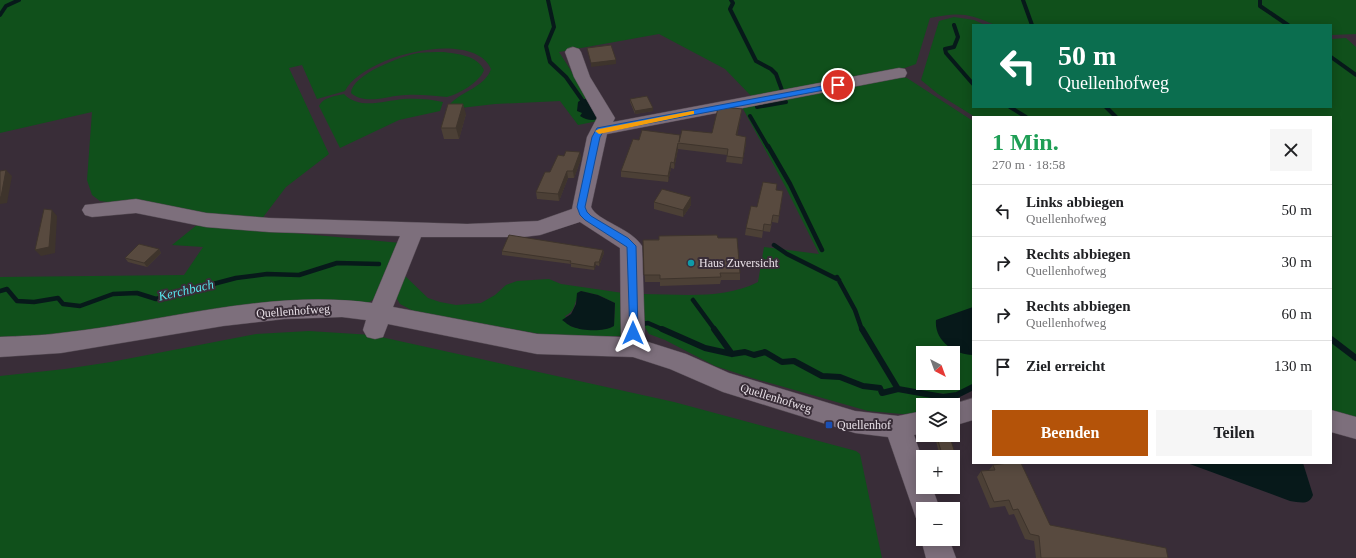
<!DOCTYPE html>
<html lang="de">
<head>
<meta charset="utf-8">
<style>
	body { margin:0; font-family:"Times New Roman",serif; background:#f6f6f6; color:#202124; height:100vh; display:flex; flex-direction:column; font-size:15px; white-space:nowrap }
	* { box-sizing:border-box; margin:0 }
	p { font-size:13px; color:#757577 }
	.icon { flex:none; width:22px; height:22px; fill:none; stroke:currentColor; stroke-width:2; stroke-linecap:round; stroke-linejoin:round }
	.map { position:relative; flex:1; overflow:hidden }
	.panel { position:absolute; left:972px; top:116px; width:360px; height:348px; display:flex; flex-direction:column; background:#fff; border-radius:0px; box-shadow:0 2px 10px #0003 }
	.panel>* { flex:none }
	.guide { position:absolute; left:972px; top:24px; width:360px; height:84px; border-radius:0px; box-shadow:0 2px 10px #0003; background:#0b6e4f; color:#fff; overflow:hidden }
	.needle { width:26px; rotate:139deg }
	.tools { position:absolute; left:916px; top:346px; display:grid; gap:8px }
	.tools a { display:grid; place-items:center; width:44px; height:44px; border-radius:0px; background:#fff; box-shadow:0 2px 10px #0003; font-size:20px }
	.pin { position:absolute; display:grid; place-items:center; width:34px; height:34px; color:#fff; margin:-17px; border:2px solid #fff; border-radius:50%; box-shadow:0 1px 4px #0007 }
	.me { position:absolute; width:44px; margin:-22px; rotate:0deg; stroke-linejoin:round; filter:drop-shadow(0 0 3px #0008) }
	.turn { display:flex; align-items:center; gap:14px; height:84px; padding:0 20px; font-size:18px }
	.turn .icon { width:52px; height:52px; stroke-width:2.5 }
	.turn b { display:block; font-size:28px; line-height:34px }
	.round { display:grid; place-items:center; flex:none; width:42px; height:42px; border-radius:0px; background:#f6f6f6 }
	.head { display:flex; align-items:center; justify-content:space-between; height:68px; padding:0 20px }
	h1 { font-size:24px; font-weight:600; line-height:30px; color:#1e9e55 }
	.action { display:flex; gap:8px; margin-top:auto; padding:8px 20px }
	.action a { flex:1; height:46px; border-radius:0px; background:#b45309; color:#fff; font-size:16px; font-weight:600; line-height:46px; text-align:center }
	.action a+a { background:#f6f6f6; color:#202124 }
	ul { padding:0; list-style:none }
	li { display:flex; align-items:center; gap:12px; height:52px; padding:0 20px; border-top:1px solid #e0e0e0 }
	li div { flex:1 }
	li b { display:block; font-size:15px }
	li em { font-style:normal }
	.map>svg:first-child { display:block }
	.green { fill:#10501b; fill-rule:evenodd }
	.water { fill:#07191a }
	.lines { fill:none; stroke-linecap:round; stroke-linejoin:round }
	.stream-far2 { stroke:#07191a; stroke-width:4 }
	.stream-far1 { stroke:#07191a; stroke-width:4.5 }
	.stream { stroke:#07191a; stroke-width:6 }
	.minor-casing { stroke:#544a53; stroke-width:1 }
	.minor { fill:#7d6f7c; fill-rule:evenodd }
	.wall { fill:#4c4036 }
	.shaded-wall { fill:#3e342c }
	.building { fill:#584a3f; stroke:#3e342c }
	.route { fill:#1a73e8; stroke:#114b97 }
	.slow { fill:#f59e0b }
	.culture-dot { fill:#0f9aa8; stroke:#392d38; stroke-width:1.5 }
	.transit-dot { fill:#1a4fb4; stroke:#392d38; stroke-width:1.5 }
	.labels { text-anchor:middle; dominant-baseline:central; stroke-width:4; stroke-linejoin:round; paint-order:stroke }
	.poi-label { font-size:12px; fill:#e9e1e8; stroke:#392d38; text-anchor:start }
	.street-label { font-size:12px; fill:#e9e1e8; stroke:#392d38 }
	.water-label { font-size:13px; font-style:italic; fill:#57e3ea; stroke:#392d38 }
</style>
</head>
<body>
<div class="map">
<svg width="1356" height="558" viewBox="0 0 1356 558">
	<rect width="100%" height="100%" fill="#392d38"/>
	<!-- green -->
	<path class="green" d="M0,0H1356V34L1331,35V25H995C968,13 959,12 930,18L916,64L899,70L753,98L725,69L659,34L559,52L603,120L578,125L560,101L495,104L452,109L450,104C462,91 485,87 491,69C474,28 363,55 345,91L317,99L302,65L289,68L329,154L286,187L261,220L100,201L92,195L87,180L92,112L0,133Z
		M954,17L974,20L985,25H973V107H1331V39L1346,38L1356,47V422L1331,414V117H975L938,94L921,80L939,21Z
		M443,52C457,54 477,55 484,70C480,82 459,94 447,97C434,96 420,94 406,95C389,95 366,106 351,93C352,74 402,56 418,53C426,52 435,52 443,52Z
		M897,76L907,78L973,121V388L952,395L938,393V405H923V413L902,414L868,411L752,378L715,366L665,340L649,334L643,324L642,294C680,294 723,300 758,282L764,247L819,254L785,186L742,107ZM923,353H953V383H923Z
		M344,94C359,110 384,101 403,99C417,98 431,99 443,102L440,111L399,120L340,148L319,106C323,97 336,96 344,94Z
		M198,224L401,243L374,299L368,303L78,335L0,338V277L184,275L203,247L172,245Z
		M404,275L428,298L440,302L456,305L481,303L495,295L506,285L517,281L549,279L561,284L623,293L621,336L563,338L417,313L400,304L396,297ZM580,291L598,295L615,303L614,325L603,329L572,327L565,316C577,311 574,300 580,291Z
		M309,331L372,335L674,402L856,451L860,454L882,558H0V376L65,369L111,362L256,334Z"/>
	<!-- water -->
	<path class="water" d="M582,99H586L598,115V119C592,121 586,120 580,116L582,113L577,111L578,102Z
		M581,291L598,295L615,303L614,326C604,332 583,331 573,327C569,326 565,322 562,320L571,314L576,304L577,293Z
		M973,307V355C954,355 934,340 936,320Z
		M1187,463H1303L1313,495C1309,506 1299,502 1290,501Z"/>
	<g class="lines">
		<!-- stream-far2 -->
		<path class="stream-far2" d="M548,0L554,27L546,46L550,62L566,77L585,104
			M731,0L733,3L730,9L756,61L771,69L776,74L783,93
			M1023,0L1032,25
			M1260,0V6L1288,25
			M0,15L6,6L19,0
			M954,25L958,37L954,47L945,49L946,53L973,84
			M1331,57L1356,75
			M757,107L786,102
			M1010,107L1026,117
			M1106,107L1116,117
			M750,116L768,147"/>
		<!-- stream-far1 -->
		<path class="stream-far1" d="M768,146L790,184L822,250
			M774,245L787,254L839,280
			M837,277L855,310L862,330
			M0,291L7,289L17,301L34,302L58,298L63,304L80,306L113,294L137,293L156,299L236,278L267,274L299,275L337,263L379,264
			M693,300L715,330
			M642,324L648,323L664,330"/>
		<!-- stream -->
		<path class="stream" d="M662,329L705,348L732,354L745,352L754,355L765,352L782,362L794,361L822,376L840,377L863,386L880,388L882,393L898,389L943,397L957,395L973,387
			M714,329L732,354
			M862,329L898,389
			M1331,339L1356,358"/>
		<defs>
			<path id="minor" d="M573,47L579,49L581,52L590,77L615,118L613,122L899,68L905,69L907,73L905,77L899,78L607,134L591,207C597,221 631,228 642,246L645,341L686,354L729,373L855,411L898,416L923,411V433L914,435L923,461V487H932L940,509H923V521L916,518L888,437L855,433L723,392L670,369L633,357L537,354L388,324L383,337L375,339L367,337L363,330L366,320L342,317L284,319L223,326L61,353L0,357V337C20,336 41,336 61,333C164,322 267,289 372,303L400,236L269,232L206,227L136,213L92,217L85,215L82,210L85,205L136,199L206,213L269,218L467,224L538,221L572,209L587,137L597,118L574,77L565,52L567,49ZM580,222L620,248L621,337L537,334L393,307L421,237H523L540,235Z
				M973,398V420L953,426V405H950Z
				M1331,410L1356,417V439L1331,432Z
				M923,534V539H949L956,558H926L921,539Z"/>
		</defs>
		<!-- minor casing -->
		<use href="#minor" class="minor-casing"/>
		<!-- minor -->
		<use href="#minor" class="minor"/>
	</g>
	<!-- wall -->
	<path class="wall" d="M630,99L653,111L635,114L630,102Z
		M466,114L459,139H444L441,128Z
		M741,115L737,136L746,143L742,164L726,162L727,155L678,149L674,169L671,168L668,182L621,177V171L639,140L680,137L712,133Z
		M580,152L581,159L574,178H568L559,201L537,199L536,192L564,156Z
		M776,190L783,191L778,223L772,222L770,232L763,231L762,238L745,235L746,228L757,207Z
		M691,197V205L683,217L654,209V202Z
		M718,238L740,273V280H721L720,284L660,286V282H645L643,240Z
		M159,249L161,253L147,267L128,262L125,258Z
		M603,250L604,253L599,266L596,265L594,270L571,267V264L502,255V251Z
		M937,438L958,463L957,466L953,467V457H940L936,441Z
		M993,465L1050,525L1168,558H1036L1034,541L1025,539L1014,514L1009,515L1005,506L990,508L977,477L981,471L989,470Z"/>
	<!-- shaded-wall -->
	<path class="shaded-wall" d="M616,60V64L591,67V63Z
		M463,104L466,114L459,139L456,128Z
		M653,108V111L635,114V111Z
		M742,109L741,115L736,142V135Z
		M746,137V143L742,164L743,158Z
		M678,143V149L674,169V163Z
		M580,152L581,159L574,178L573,171Z
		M671,162V168L668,182V176Z
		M6,170L12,176L7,203L0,204V197Z
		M567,171L568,178L559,201L558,194Z
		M691,197V205L683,217V210Z
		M52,210L57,216L55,253L41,256L35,250Z
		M159,249L161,253L147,267L144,263Z
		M603,250L604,253L599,266V262Z
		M595,262L596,265L594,270V267Z"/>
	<!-- building -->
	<path class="building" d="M611,45L616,60L591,63L587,48Z
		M647,96L653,108L635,111L630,99Z
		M448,104H463L456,128H441Z
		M725,107L742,109L736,135L746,137L743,158L727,156L728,149L678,143L674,163L671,162L668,176L621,171L633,139L639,140L642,130L680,135L679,142L682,130L712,133L718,108Z
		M566,151L580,152L573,171H567L558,194L536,192L545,172H550L558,155L564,156Z
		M6,170L1,197H0V171Z
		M763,182L777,184L776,190L783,191L779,216L773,215L771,225L764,224L763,231L746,228L751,206L757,207Z
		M662,189L691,197L683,210L654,202Z
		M44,209L52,210L49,247L35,250Z
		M509,235L603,250L599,262H595L594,267L570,263L571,261L502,251Z
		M717,235L718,238H737L740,273H720L721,277L660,279V275H644L643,240H659V236Z
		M139,244L159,249L144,263L125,258Z
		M950,437L958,463H953V457H943L937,438Z
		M1008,463H1021L1050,525L1166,548L1168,558H1041L1039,536L1030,534L1018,509L1013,510L1009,500L994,502L981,471L995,470L993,465Z"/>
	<!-- route -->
	<path class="route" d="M838,83L840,84V87L603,132L600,137L585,207L587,212L591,216L628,238L636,246L638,333L637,336H630L627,247L585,220L580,215L577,207L592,137L597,128Z"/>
	<!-- slow -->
	<path class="slow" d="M692,111H694V114L599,134L595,131L599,129Z"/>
	<!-- markers -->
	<circle class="culture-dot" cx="691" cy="263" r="4"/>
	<rect class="transit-dot" x="825" y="421" width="8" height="8" rx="2"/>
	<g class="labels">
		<!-- poi labels -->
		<g class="poi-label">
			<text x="699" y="263">Haus Zuversicht</text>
			<text x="837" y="425">Quellenhof</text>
		</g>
		<!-- street labels -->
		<g class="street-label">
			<text transform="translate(293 311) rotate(-4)">Quellenhofweg</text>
			<text transform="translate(776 398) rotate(17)">Quellenhofweg</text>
		</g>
		<!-- water labels -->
		<g class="water-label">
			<text transform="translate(186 290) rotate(-13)">Kerchbach</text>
		</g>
	</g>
</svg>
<div class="tools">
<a><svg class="needle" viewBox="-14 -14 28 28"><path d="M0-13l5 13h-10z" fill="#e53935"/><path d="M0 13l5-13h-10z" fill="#757577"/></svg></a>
<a><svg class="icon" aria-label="layers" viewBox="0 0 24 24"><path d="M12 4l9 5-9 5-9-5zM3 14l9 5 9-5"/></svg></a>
<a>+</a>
<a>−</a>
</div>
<div class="pin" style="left:838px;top:85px;background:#d93025"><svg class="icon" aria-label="arrive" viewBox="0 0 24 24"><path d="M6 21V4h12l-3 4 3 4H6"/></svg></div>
<svg class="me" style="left:633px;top:333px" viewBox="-20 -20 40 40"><path d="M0-17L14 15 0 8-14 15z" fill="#1a73e8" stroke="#fff" stroke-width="4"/></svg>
<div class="guide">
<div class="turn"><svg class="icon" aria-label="left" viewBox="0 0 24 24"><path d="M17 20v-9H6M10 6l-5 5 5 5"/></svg><div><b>50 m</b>Quellenhofweg</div></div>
</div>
<section class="panel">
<div class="head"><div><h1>1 Min.</h1><p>270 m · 18:58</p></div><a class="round"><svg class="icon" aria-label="close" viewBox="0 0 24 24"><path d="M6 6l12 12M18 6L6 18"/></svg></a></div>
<ul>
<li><svg class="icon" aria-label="left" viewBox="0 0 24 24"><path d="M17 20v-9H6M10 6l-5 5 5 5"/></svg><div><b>Links abbiegen</b><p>Quellenhofweg</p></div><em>50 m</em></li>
<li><svg class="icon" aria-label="right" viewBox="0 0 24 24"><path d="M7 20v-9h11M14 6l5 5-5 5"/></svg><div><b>Rechts abbiegen</b><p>Quellenhofweg</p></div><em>30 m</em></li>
<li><svg class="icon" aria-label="right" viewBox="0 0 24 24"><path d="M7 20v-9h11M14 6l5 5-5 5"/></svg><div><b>Rechts abbiegen</b><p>Quellenhofweg</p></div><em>60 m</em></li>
<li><svg class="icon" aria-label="arrive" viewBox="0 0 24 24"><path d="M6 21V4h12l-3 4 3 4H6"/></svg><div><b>Ziel erreicht</b></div><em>130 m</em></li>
</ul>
<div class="action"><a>Beenden</a><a>Teilen</a></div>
</section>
</div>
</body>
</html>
